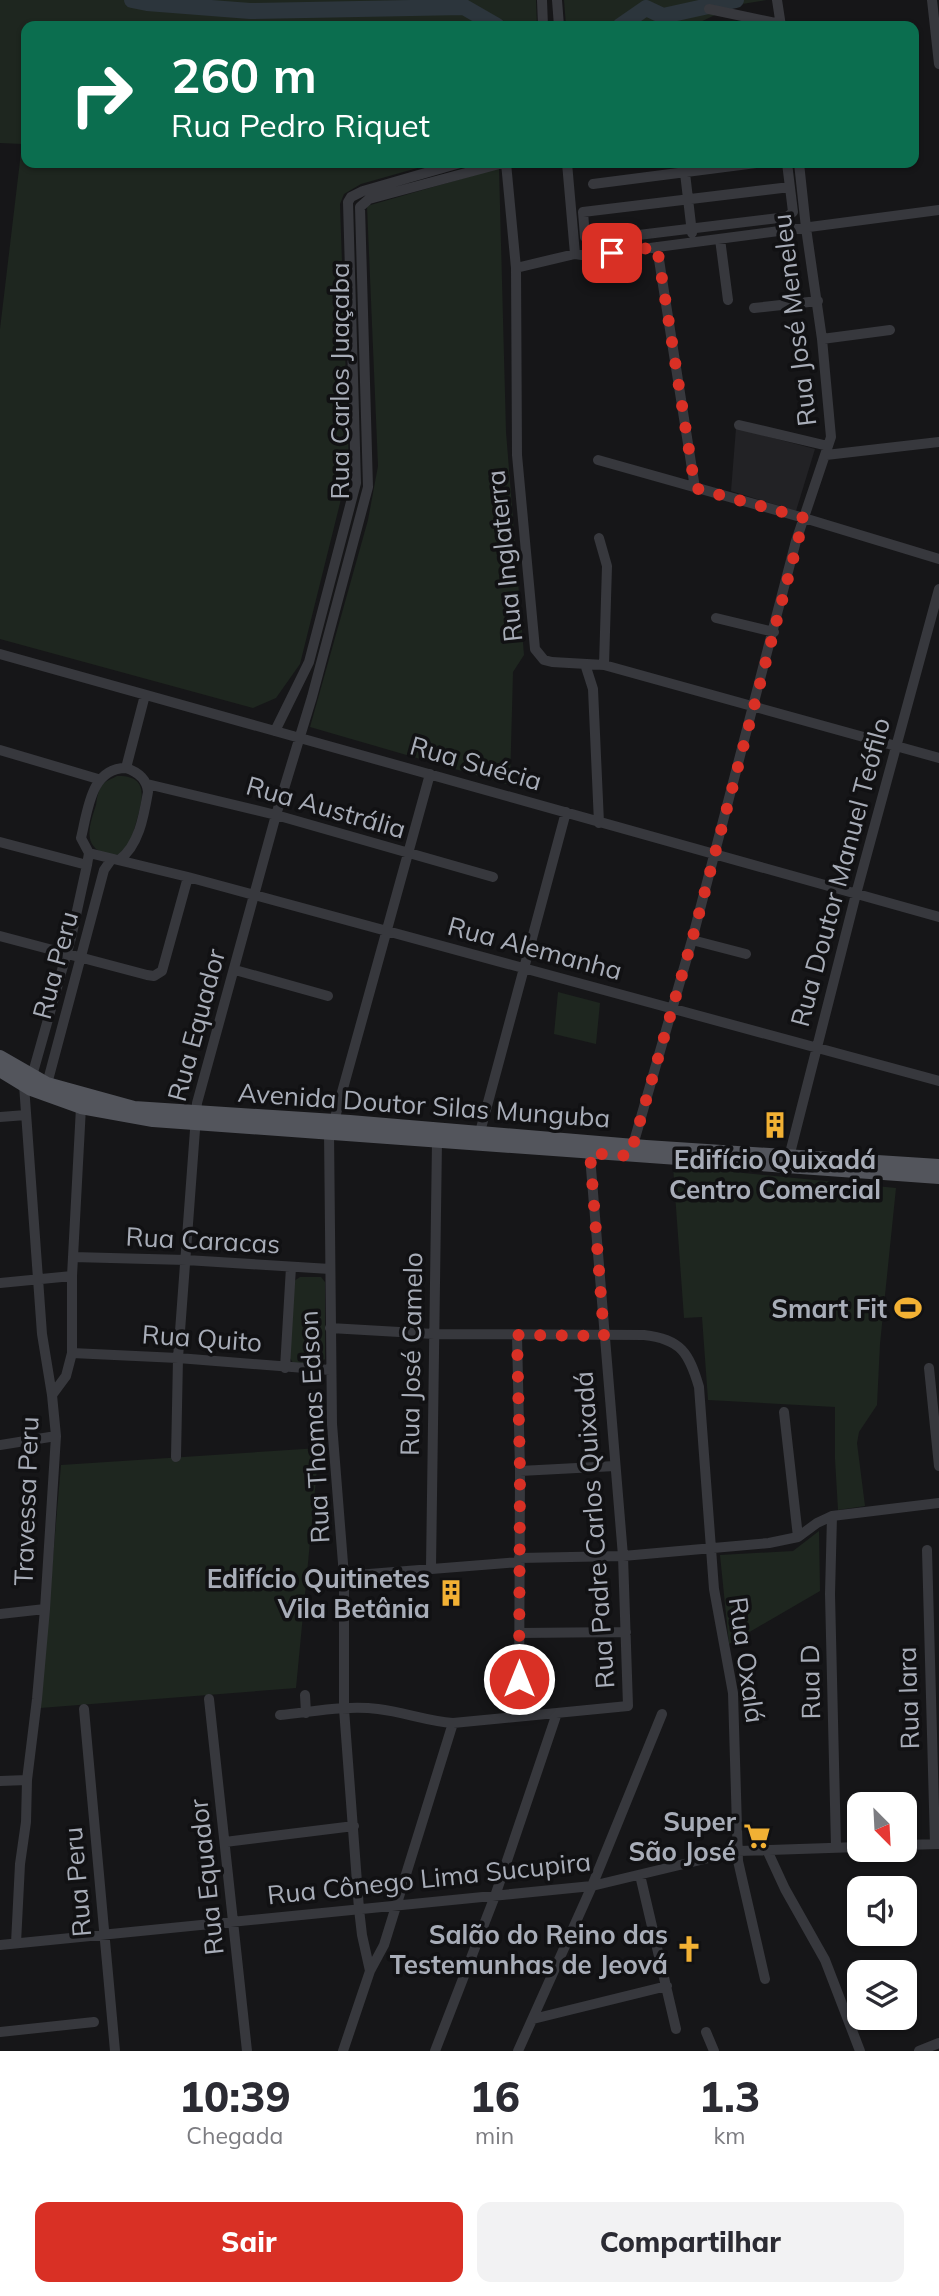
<!DOCTYPE html>
<html lang="pt">
<head>
<meta charset="utf-8">
<style>
	body { margin:0; font-family:Mulish,sans-serif; background:#f2f2f3; color:#2b2b33; height:100vh; display:flex; flex-direction:column; font-size:26px; white-space:nowrap }
	* { box-sizing:border-box; margin:0 }
	p { font-size:23px; color:#7c7c81 }
	.icon { flex:none; width:38px; height:38px; fill:none; stroke:currentColor; stroke-width:2; stroke-linecap:round; stroke-linejoin:round }
	.map { position:relative; height:2051px; overflow:hidden }
	.drawer { display:flex; flex-direction:column; background:#fff; flex:1 }
	.drawer>* { flex:none }
	.banner { position:absolute; left:21px; top:21px; width:898px; height:147px; border-radius:14px; box-shadow:0 2px 5px #0004; background:#0b6e4f; color:#fff; overflow:hidden }
	.needle { width:46px; rotate:156deg }
	.tools { position:absolute; left:847px; top:1792px; display:grid; gap:14px }
	.tools a { display:grid; place-items:center; width:70px; height:70px; border-radius:14px; background:#fff; box-shadow:0 2px 5px #0004; font-size:35px }
	.pin { position:absolute; display:grid; place-items:center; width:60px; height:60px; color:#fff; margin:-30px; border-radius:14px; box-shadow:0 4px 10px #0006 }
	.me { position:absolute; width:77px; margin:-38px; rotate:0deg; stroke-linejoin:round; filter:drop-shadow(0 0 5px #0008) }
	.turn { display:flex; align-items:center; gap:24px; height:147px; padding:0 35px; font-size:32px }
	.turn .icon { width:91px; height:91px; stroke-width:2.5 }
	.turn b { display:block; font-size:49px; line-height:60px }
	.eta { display:flex; justify-content:space-evenly; align-items:center; height:119px; text-align:center }
	.eta b { font-size:42px; font-weight:800; line-height:49px }
	.button { display:flex; gap:14px; margin-top:auto; padding:14px 35px }
	.button a { flex:1; height:80px; border-radius:14px; background:#d93025; color:#fff; font-size:28px; font-weight:800; line-height:80px; text-align:center }
	.button a+a { background:#f2f2f3; color:#2b2b33 }
	.map>svg:first-child { display:block }
	.built { fill:#222225 }
	.green { fill:#1e261f }
	.lines { fill:none; stroke-linecap:round; stroke-linejoin:round }
	.river { stroke:#2c353c; stroke-width:16 }
	.minor { stroke:#37383d; stroke-width:10 }
	.major { stroke:#53555c; stroke-width:14 }
	.route { stroke:#d93025; stroke-width:12; stroke-dasharray:0 21.6 }
	.labels { text-anchor:middle; dominant-baseline:central; stroke-width:7; stroke-linejoin:round; paint-order:stroke }
	.street-label { font-size:26px; fill:#a8adb8; stroke:#111113 }
	.poi-label { font-size:26px; font-weight:bold; fill:#a8adb8; stroke:#111113; text-anchor:end }
</style>
</head>
<body>
<div class="map">
<svg width="939" height="2051" viewBox="0 0 939 2051">
	<rect width="100%" height="100%" fill="#161618"/>
	<!-- built -->
	<path class="built" d="M736,428L815,449L796,511L731,491Z"/>
	<!-- green -->
	<path class="green" d="M0,0H536L537,26H26V163H435L361,184L344,194L340,204L349,467L300,664L276,698L253,708L0,639V329L22,144L0,143Z
		M564,0H767L736,5L692,26H566Z
		M499,168L506,432L524,655L513,672L510,785L310,727L368,520L378,466L367,206Z
		M117,776C151,775 142,801 136,823C133,833 131,845 122,852C118,856 113,855 107,854C81,847 90,824 96,805C97,798 98,790 103,784C107,780 112,779 117,776Z
		M558,992L600,1003L596,1044L554,1034Z
		M673,1166L896,1188L880,1344L877,1405L859,1432L857,1443L865,1506L838,1510L835,1459V1407L708,1400L702,1317L684,1318Z
		M300,1277H321L325,1282V1359L320,1364L293,1363L290,1358L294,1281Z
		M319,1448L296,1688L40,1708L61,1465Z
		M819,1531L820,1591L729,1644L720,1555L793,1551Z"/>
	<g class="lines">
		<!-- river -->
		<path class="river" d="M132,0L147,3L250,11L464,7L497,26
			M620,26L646,8L663,16L736,0"/>
		<!-- minor -->
		<path class="minor" d="M542,0L543,26
			M557,0L559,26
			M777,0L781,26
			M932,0L939,64
			M709,9L780,24
			M506,163L516,268L517,455L535,649L544,660L552,662L604,665L939,758
			M567,163L575,254
			M787,163L793,212L787,217L589,241L585,237L583,212L790,187
			M685,173L692,233
			M593,184L756,163
			M720,239L728,300
			M657,247L695,488
			M516,268L575,254L589,256L939,210
			M754,308L818,301
			M822,339L890,330
			M739,425L828,446
			M826,455L939,442
			M598,460L804,518L939,559
			M599,538L607,566L604,665
			M716,618L774,632
			M0,654L939,917
			M585,664L593,689L599,823
			M275,731L309,662L356,483L348,202L351,197L363,191L460,163
			M0,750L98,779
			M126,768L145,695
			M147,784L276,815L493,877
			M0,842L87,865
			M89,853L188,877L939,1081
			M0,936L147,975L154,976L162,971L188,877
			M692,940L746,954
			M235,970L328,996
			M32,1076L71,938L87,865L89,853L81,838C88,809 91,768 126,768C138,772 147,779 148,792C144,815 139,846 119,860
			M47,1084L104,870L111,860
			M24,1085L42,1334L52,1395
			M0,1117L26,1115
			M334,1121L430,774
			M329,1132L332,1424L344,1576V1709L359,1909L362,1935L370,1971
			M480,1132L566,812
			M631,1152L692,940L796,541L831,437L822,339L806,228L799,163
			M788,1161L856,894L939,589
			M73,1257L186,1260L330,1269
			M0,1283L72,1276
			M330,1328L434,1334L644,1335C681,1339 689,1353 699,1387L714,1589L733,1693L738,1861L765,1979
			M517,1335L520,1471L519,1716
			M72,1353L178,1358L330,1370
			M285,1368L291,1267
			M929,1368L939,1466
			M784,1412L798,1537
			M0,1445L56,1436
			M176,1457L178,1358L197,1103L276,815L312,697L368,487L360,207L369,199L503,163
			M520,1471L615,1466
			M832,1516L830,1594L836,1847
			M927,1550L935,1844
			M519,1558L623,1556L769,1543L798,1537L817,1523L832,1516L939,1503
			M431,1567L437,1141
			M344,1576L518,1562
			M0,1614L45,1609
			M519,1633L626,1632
			M305,1695L306,1713
			M209,1699L247,2051
			M84,1709L115,2051
			M280,1715C312,1712 346,1705 378,1709C404,1712 427,1721 453,1723L628,1706L623,1556L589,1144
			M0,1781L27,1780
			M225,1842L354,1826
			M905,1845L939,1844
			M767,1850L785,1889L825,1960L860,2051
			M640,1875L676,2029
			M16,1943L20,1864L26,1822L27,1780L37,1699L45,1609L56,1436L52,1395L66,1376L72,1353V1276L81,1107
			M0,1945L592,1886L738,1851L859,1847
			M533,2019L667,1986
			M0,2032L94,2022
			M706,2032L714,2051
			M343,2051L370,1971L384,1945L453,1723
			M435,2051L495,1896L557,1713
			M518,2051L592,1886L662,1714
			M919,2051L939,2043"/>
		<!-- major -->
		<path class="major" d="M0,1057L47,1084L134,1108L350,1122L646,1147L939,1166
			M0,1070L31,1089L81,1107L153,1120L939,1177"/>
	</g>
	<g class="lines">
		<!-- route -->
		<path class="route" d="M519,1679L520,1471L517,1335L604,1336L590,1153L630,1156L692,940L804,518L695,488L657,247L612,253"/>
	</g>
	<!-- icons -->
	<defs>
		<symbol id="building-bare" viewBox="-9 -9 18 18"><path d="M-4-6H4V6H1V3H-1V6H-4ZM-2.5-4.3h1.7v1.8h-1.7ZM.8-4.3h1.7v1.8H.8ZM-2.5-1h1.7V.8h-1.7ZM.8-1h1.7V.8H.8Z" fill="#f2b134" stroke="#111113" stroke-width="2.5" paint-order="stroke"/></symbol>
		<symbol id="stadium-bare" viewBox="-9 -9 18 18"><path d="M0-5a6.5 5 0 1 0 0 10a6.5 5 0 1 0 0-10ZM-3.5-1.8h7v3.6h-7Z" fill="#f2b134" stroke="#111113" stroke-width="2.5" paint-order="stroke"/></symbol>
		<symbol id="supermarket-bare" viewBox="-9 -9 18 18"><path d="M-6-5.5h2.5l.6 2H6L4.5 2H-2.5L-4.4-4H-6ZM-1.5 3.2a1.3 1.3 0 1 0 .1 0ZM3 3.2a1.3 1.3 0 1 0 .1 0Z" fill="#f2b134" stroke="#111113" stroke-width="2.5" paint-order="stroke"/></symbol>
		<symbol id="church-bare" viewBox="-9 -9 18 18"><path d="M-1.2-6h2.4v3.5h3.3v2.4h-3.3V6h-2.4V-.1h-3.3v-2.4h3.3Z" fill="#f2b134" stroke="#111113" stroke-width="2.5" paint-order="stroke"/></symbol>
	</defs>
	<g fill-rule="evenodd">
		<use href="#building-bare" x="756" y="1106" width="38" height="38"/>
		<use href="#stadium-bare" x="889" y="1289" width="38" height="38"/>
		<use href="#building-bare" x="432" y="1574" width="38" height="38"/>
		<use href="#supermarket-bare" x="738" y="1817" width="38" height="38"/>
		<use href="#church-bare" x="670" y="1930" width="38" height="38"/>
	</g>
	<g class="labels">
		<!-- street labels -->
		<g class="street-label">
			<text transform="translate(794 320) rotate(-97)">Rua José Meneleu</text>
			<text transform="translate(339 381) rotate(-90)">Rua Carlos Juaçaba</text>
			<text transform="translate(504 556) rotate(-96)">Rua Inglaterra</text>
			<text transform="translate(476 763) rotate(16)">Rua Suécia</text>
			<text transform="translate(326 807) rotate(16)">Rua Austrália</text>
			<text transform="translate(840 872) rotate(-75)">Rua Doutor Manuel Teófilo</text>
			<text transform="translate(535 948) rotate(15)">Rua Alemanha</text>
			<text transform="translate(55 965) rotate(-75)">Rua Peru</text>
			<text transform="translate(196 1025) rotate(-75)">Rua Equador</text>
			<text transform="translate(424 1105) rotate(4)">Avenida Doutor Silas Munguba</text>
			<text transform="translate(203 1240) rotate(3)">Rua Caracas</text>
			<text transform="translate(202 1338) rotate(4)">Rua Quito</text>
			<text transform="translate(411 1354) rotate(-89)">Rua José Camelo</text>
			<text transform="translate(314 1427) rotate(-93)">Rua Thomas Edson</text>
			<text transform="translate(26 1501) rotate(-88)">Travessa Peru</text>
			<text transform="translate(594 1530) rotate(-94)">Rua Padre Carlos Quixadá</text>
			<text transform="translate(747 1660) rotate(82)">Rua Oxalá</text>
			<text transform="translate(810 1682) rotate(-91)">Rua D</text>
			<text transform="translate(908 1698) rotate(-92)">Rua Iara</text>
			<text transform="translate(206 1877) rotate(-96)">Rua Equador</text>
			<text transform="translate(429 1878) rotate(-6)">Rua Cônego Lima Sucupira</text>
			<text transform="translate(77 1882) rotate(-95)">Rua Peru</text>
		</g>
		<!-- poi labels -->
		<g class="poi-label">
			<text x="775" y="1159" text-anchor="middle">Edifício Quixadá<tspan x="775" dy="30">Centro Comercial</tspan></text>
			<text x="887" y="1308">Smart Fit</text>
			<text x="430" y="1578">Edifício Quitinetes<tspan x="430" dy="30">Vila Betânia</tspan></text>
			<text x="736" y="1821">Super<tspan x="736" dy="30">São José</tspan></text>
			<text x="668" y="1934">Salão do Reino das<tspan x="668" dy="30">Testemunhas de Jeová</tspan></text>
		</g>
	</g>
</svg>
<div class="tools">
<a><svg class="needle" viewBox="-14 -14 28 28"><path d="M0-13l5 13h-10z" fill="#e53935"/><path d="M0 13l5-13h-10z" fill="#7c7c81"/></svg></a>
<a><svg class="icon" aria-label="sound" viewBox="0 0 24 24"><path d="M4 9h4l5-4v14l-5-4H4zM17 9q2 3 0 6"/></svg></a>
<a><svg class="icon" aria-label="layers" viewBox="0 0 24 24"><path d="M12 4l9 5-9 5-9-5zM3 14l9 5 9-5"/></svg></a>
</div>
<div class="pin" style="left:612px;top:253px;background:#d93025"><svg class="icon" aria-label="arrive" viewBox="0 0 24 24"><path d="M6 21V4h12l-3 4 3 4H6"/></svg></div>
<svg class="me" style="left:519px;top:1679px" viewBox="-20 -20 40 40"><circle r="17" fill="#d93025" stroke="#fff" stroke-width="3"/><path d="M0-11L8 9 0 5-8 9z" fill="#fff"/></svg>
<div class="banner">
<div class="turn"><svg class="icon" aria-label="right" viewBox="0 0 24 24"><path d="M7 20v-9h11M14 6l5 5-5 5"/></svg><div><b>260 m</b>Rua Pedro Riquet</div></div>
</div>
</div>
<section class="drawer">
<div class="eta">
<div><b>10:39</b><p>Chegada</p></div>
<div><b>16</b><p>min</p></div>
<div><b>1.3</b><p>km</p></div>
</div>
<div class="button"><a>Sair</a><a>Compartilhar</a></div>
</section>
</body>
</html>
